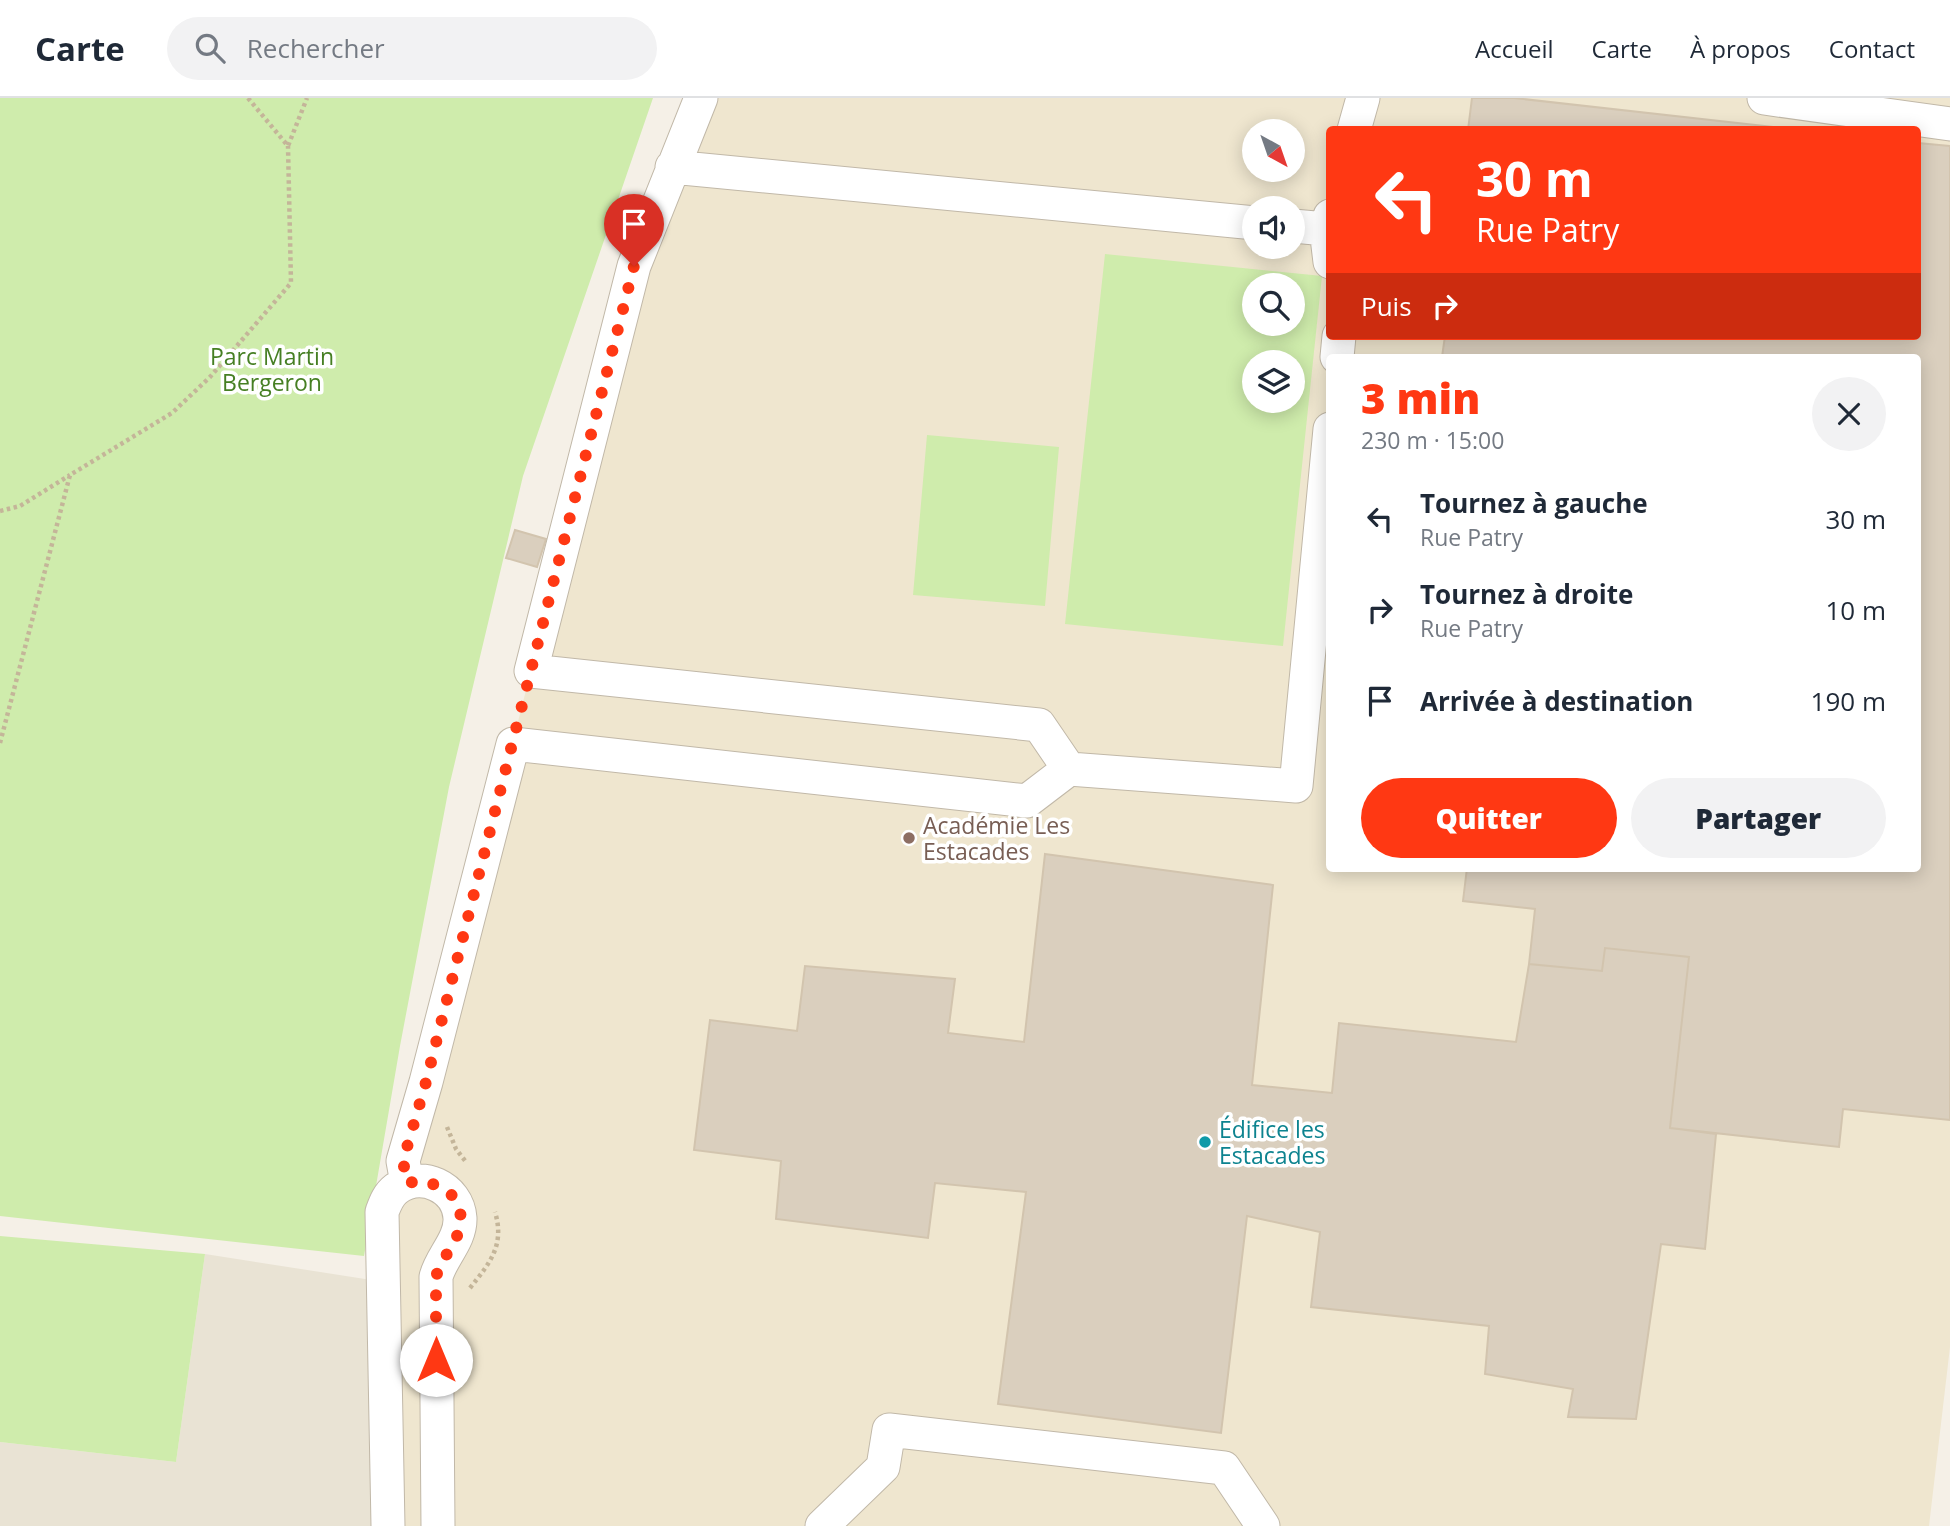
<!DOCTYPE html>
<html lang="fr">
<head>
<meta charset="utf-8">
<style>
	body { margin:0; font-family:"Open Sans",sans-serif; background:#f2f2f3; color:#1f2937; height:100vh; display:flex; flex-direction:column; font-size:26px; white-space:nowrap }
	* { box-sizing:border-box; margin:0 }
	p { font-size:23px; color:#747a83 }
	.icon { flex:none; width:38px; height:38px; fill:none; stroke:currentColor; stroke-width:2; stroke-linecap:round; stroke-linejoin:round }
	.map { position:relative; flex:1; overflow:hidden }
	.details { position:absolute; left:1326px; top:256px; width:595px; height:518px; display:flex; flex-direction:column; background:#fff; border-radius:7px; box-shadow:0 4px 18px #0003 }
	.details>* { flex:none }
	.hud { position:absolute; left:1326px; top:28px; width:595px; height:214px; border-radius:7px; box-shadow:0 4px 18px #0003; background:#ff3813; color:#fff; overflow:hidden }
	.needle { width:46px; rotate:140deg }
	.controls { position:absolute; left:1242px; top:21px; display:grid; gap:14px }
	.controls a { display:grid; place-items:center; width:63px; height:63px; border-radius:50%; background:#fff; box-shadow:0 4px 18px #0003; font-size:35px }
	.pin { position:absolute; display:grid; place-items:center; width:60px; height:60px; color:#fff; margin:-72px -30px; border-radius:50% 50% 50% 0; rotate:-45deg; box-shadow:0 0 7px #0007 }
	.pin .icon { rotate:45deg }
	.me { position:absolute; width:77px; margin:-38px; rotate:0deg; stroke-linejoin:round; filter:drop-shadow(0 0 5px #0008) }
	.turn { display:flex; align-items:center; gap:24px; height:147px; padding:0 35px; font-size:32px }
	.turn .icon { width:91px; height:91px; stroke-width:2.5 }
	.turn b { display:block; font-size:49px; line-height:60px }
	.then { display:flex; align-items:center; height:66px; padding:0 35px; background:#0003; gap:14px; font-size:26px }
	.round { display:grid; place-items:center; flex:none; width:74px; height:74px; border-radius:37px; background:#f2f2f3 }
	.headline { display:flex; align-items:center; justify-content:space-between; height:119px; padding:0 35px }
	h1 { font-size:42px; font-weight:800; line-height:52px; color:#ff3813 }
	.primary-button { display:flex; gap:14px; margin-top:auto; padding:14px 35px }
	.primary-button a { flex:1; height:80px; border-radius:42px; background:#ff3813; color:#fff; font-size:28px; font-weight:800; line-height:80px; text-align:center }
	.primary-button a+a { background:#f2f2f3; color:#1f2937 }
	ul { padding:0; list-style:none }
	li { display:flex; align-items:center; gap:21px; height:91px; padding:0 35px }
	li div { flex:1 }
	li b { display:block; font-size:26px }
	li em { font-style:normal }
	header { display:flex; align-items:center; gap:42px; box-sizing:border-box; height:98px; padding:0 35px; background:#fff; border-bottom:2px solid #e0e1e3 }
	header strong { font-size:33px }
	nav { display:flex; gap:38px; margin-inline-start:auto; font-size:24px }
	.search { width:490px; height:63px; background:#f2f2f3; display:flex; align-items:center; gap:18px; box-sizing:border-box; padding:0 24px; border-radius:38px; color:#747a83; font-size:26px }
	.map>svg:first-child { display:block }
	.residential { fill:#e9e3d4 }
	.education { fill:#efe6cf; fill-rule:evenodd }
	.green { fill:#cfecac; fill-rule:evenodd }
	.building { fill:#dacfbe; stroke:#d2c4ae; stroke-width:2 }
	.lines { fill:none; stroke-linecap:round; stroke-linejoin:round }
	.minor-casing { stroke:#c1b8a8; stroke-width:35 }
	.path { stroke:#c4b599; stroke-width:4.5; stroke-dasharray:3.5 3.5; stroke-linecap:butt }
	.minor { stroke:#fff; stroke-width:33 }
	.route { stroke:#ff3813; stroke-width:12; stroke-dasharray:0 21.6 }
	.education-dot { fill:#8d6e63; stroke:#fff; stroke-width:2.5 }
	.culture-dot { fill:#0f9aa8; stroke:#fff; stroke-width:2.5 }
	.labels { text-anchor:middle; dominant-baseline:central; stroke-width:7; stroke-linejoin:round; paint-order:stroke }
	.park-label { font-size:23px; fill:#467f23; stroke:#fff }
	.education-label { font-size:23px; fill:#785e54; stroke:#fff; text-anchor:start }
	.culture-label { font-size:23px; fill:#0d838f; stroke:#fff; text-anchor:start }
</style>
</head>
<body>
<header>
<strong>Carte</strong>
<div class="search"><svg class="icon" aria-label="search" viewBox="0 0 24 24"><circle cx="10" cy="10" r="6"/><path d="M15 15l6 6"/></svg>Rechercher</div>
<nav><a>Accueil</a><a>Carte</a><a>À propos</a><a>Contact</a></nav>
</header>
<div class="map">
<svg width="1950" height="1428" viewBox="0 0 1950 1428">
	<rect width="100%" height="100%" fill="#f5f0e7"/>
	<!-- residential -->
	<path class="residential" d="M205,1156L397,1186L414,1428H0V1344L176,1364Z"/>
	<!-- education -->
	<path class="education" d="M691,0H1950V1249L1929,1428H399L396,1103L634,168ZM1330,32H1918V238H1330ZM1255,33H1293V72H1255ZM1255,110H1293V149H1255ZM1255,187H1293V226H1255ZM1330,259H1918V770H1330ZM1255,264H1293V303H1255Z"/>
	<!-- green -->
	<path class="green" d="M0,0H653L523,378L449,689L400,948L364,1158L0,1118Z
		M1105,156L1322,178L1283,548L1065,526ZM1255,187H1293V226H1255ZM1255,264H1293V303H1255Z
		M927,337L1059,349L1045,508L913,497Z
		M0,1138L205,1156L176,1364L0,1344Z"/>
	<!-- building -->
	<path class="building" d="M1472,0H1514L1800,32H1468Z
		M1918,45L1950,48V1022L1843,1011L1839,1049L1670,1030L1689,859L1605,850L1602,873L1529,866L1535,811L1463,803L1467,770H1918V259H1442L1445,238H1918Z
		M515,432L546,441L537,469L506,460Z
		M1045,756L1273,787L1252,987L1332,995L1339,925L1516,944L1529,866L1602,873L1605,850L1689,859L1670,1030L1716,1036L1705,1151L1661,1146L1636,1321L1568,1319L1573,1291L1485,1276L1489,1228L1311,1209L1320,1134L1247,1118L1221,1335L998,1306L1026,1094L935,1085L928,1140L776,1121L781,1063L694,1052L710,922L797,933L805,868L955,881L948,935L1024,944Z"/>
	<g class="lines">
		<defs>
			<path id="minor" d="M701,0L634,168L531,573L1039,627L1069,671
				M1764,0L1950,26
				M1354,32L1363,0
				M672,69L1255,125
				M1293,128L1326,131L1330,118
				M1326,131L1330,164
				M1337,259L1339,238
				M407,1085L403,1063L426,984L513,646L1027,703L1069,671L1296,688L1330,331
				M388,1428L382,1114C385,1106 388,1097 396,1091C421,1072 458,1089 460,1120C461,1142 441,1159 436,1179L438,1428
				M822,1428L883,1369L889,1332L1224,1370L1263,1428"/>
		</defs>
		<!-- minor casing -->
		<use href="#minor" class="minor-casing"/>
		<!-- path -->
		<path class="path" d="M248,0L288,48L307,0
			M0,413L20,408L70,377
			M0,645L70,377L172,315L210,279L291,185L288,48
			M447,1029L456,1051L466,1064
			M470,1190C490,1165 505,1147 495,1114"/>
		<!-- minor -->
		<use href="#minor" class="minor"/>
	</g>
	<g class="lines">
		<!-- route -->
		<path class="route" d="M436,1262V1179C441,1160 453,1151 458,1135C470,1100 439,1079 407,1085L403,1063L426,984L634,168"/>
	</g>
	<!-- markers -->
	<circle class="education-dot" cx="909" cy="740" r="7"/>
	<circle class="culture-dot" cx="1205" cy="1044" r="7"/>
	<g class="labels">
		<!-- park labels -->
		<g class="park-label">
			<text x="272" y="258">Parc Martin<tspan x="272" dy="26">Bergeron</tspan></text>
		</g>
		<!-- education labels -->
		<g class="education-label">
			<text x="923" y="727">Académie Les<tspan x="923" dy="26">Estacades</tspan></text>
		</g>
		<!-- culture labels -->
		<g class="culture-label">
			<text x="1219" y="1031">Édifice les<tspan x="1219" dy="26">Estacades</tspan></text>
		</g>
	</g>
</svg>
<div class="controls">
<a><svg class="needle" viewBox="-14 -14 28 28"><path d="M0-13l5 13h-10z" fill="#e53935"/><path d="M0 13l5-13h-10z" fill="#747a83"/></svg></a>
<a><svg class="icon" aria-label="sound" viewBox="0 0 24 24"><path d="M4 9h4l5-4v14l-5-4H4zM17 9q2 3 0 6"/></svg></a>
<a><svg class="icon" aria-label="search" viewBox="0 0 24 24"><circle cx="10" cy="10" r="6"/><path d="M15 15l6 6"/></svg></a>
<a><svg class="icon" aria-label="layers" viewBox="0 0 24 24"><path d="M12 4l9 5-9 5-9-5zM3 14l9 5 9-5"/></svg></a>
</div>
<div class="pin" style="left:634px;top:168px;background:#d93025"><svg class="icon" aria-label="arrive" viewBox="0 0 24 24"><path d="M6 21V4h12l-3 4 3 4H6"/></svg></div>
<svg class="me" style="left:436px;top:1262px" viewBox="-20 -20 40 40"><circle r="19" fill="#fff"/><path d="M0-13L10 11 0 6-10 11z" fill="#ff3813"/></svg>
<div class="hud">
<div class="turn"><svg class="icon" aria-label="left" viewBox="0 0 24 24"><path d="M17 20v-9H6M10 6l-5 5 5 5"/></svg><div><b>30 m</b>Rue Patry</div></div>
<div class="then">Puis<svg class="icon" aria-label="right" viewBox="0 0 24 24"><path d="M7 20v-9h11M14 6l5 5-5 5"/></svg></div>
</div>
<section class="details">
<div class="headline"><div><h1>3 min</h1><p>230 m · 15:00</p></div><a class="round"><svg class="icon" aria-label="close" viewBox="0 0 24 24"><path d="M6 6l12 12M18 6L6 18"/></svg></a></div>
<ul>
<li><svg class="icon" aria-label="left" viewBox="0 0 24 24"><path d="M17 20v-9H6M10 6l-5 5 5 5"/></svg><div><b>Tournez à gauche</b><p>Rue Patry</p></div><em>30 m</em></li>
<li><svg class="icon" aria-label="right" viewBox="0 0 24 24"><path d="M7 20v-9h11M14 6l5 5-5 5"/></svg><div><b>Tournez à droite</b><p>Rue Patry</p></div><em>10 m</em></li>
<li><svg class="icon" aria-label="arrive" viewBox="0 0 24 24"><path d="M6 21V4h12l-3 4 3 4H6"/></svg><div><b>Arrivée à destination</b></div><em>190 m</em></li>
</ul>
<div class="primary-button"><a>Quitter</a><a>Partager</a></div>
</section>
</div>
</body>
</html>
